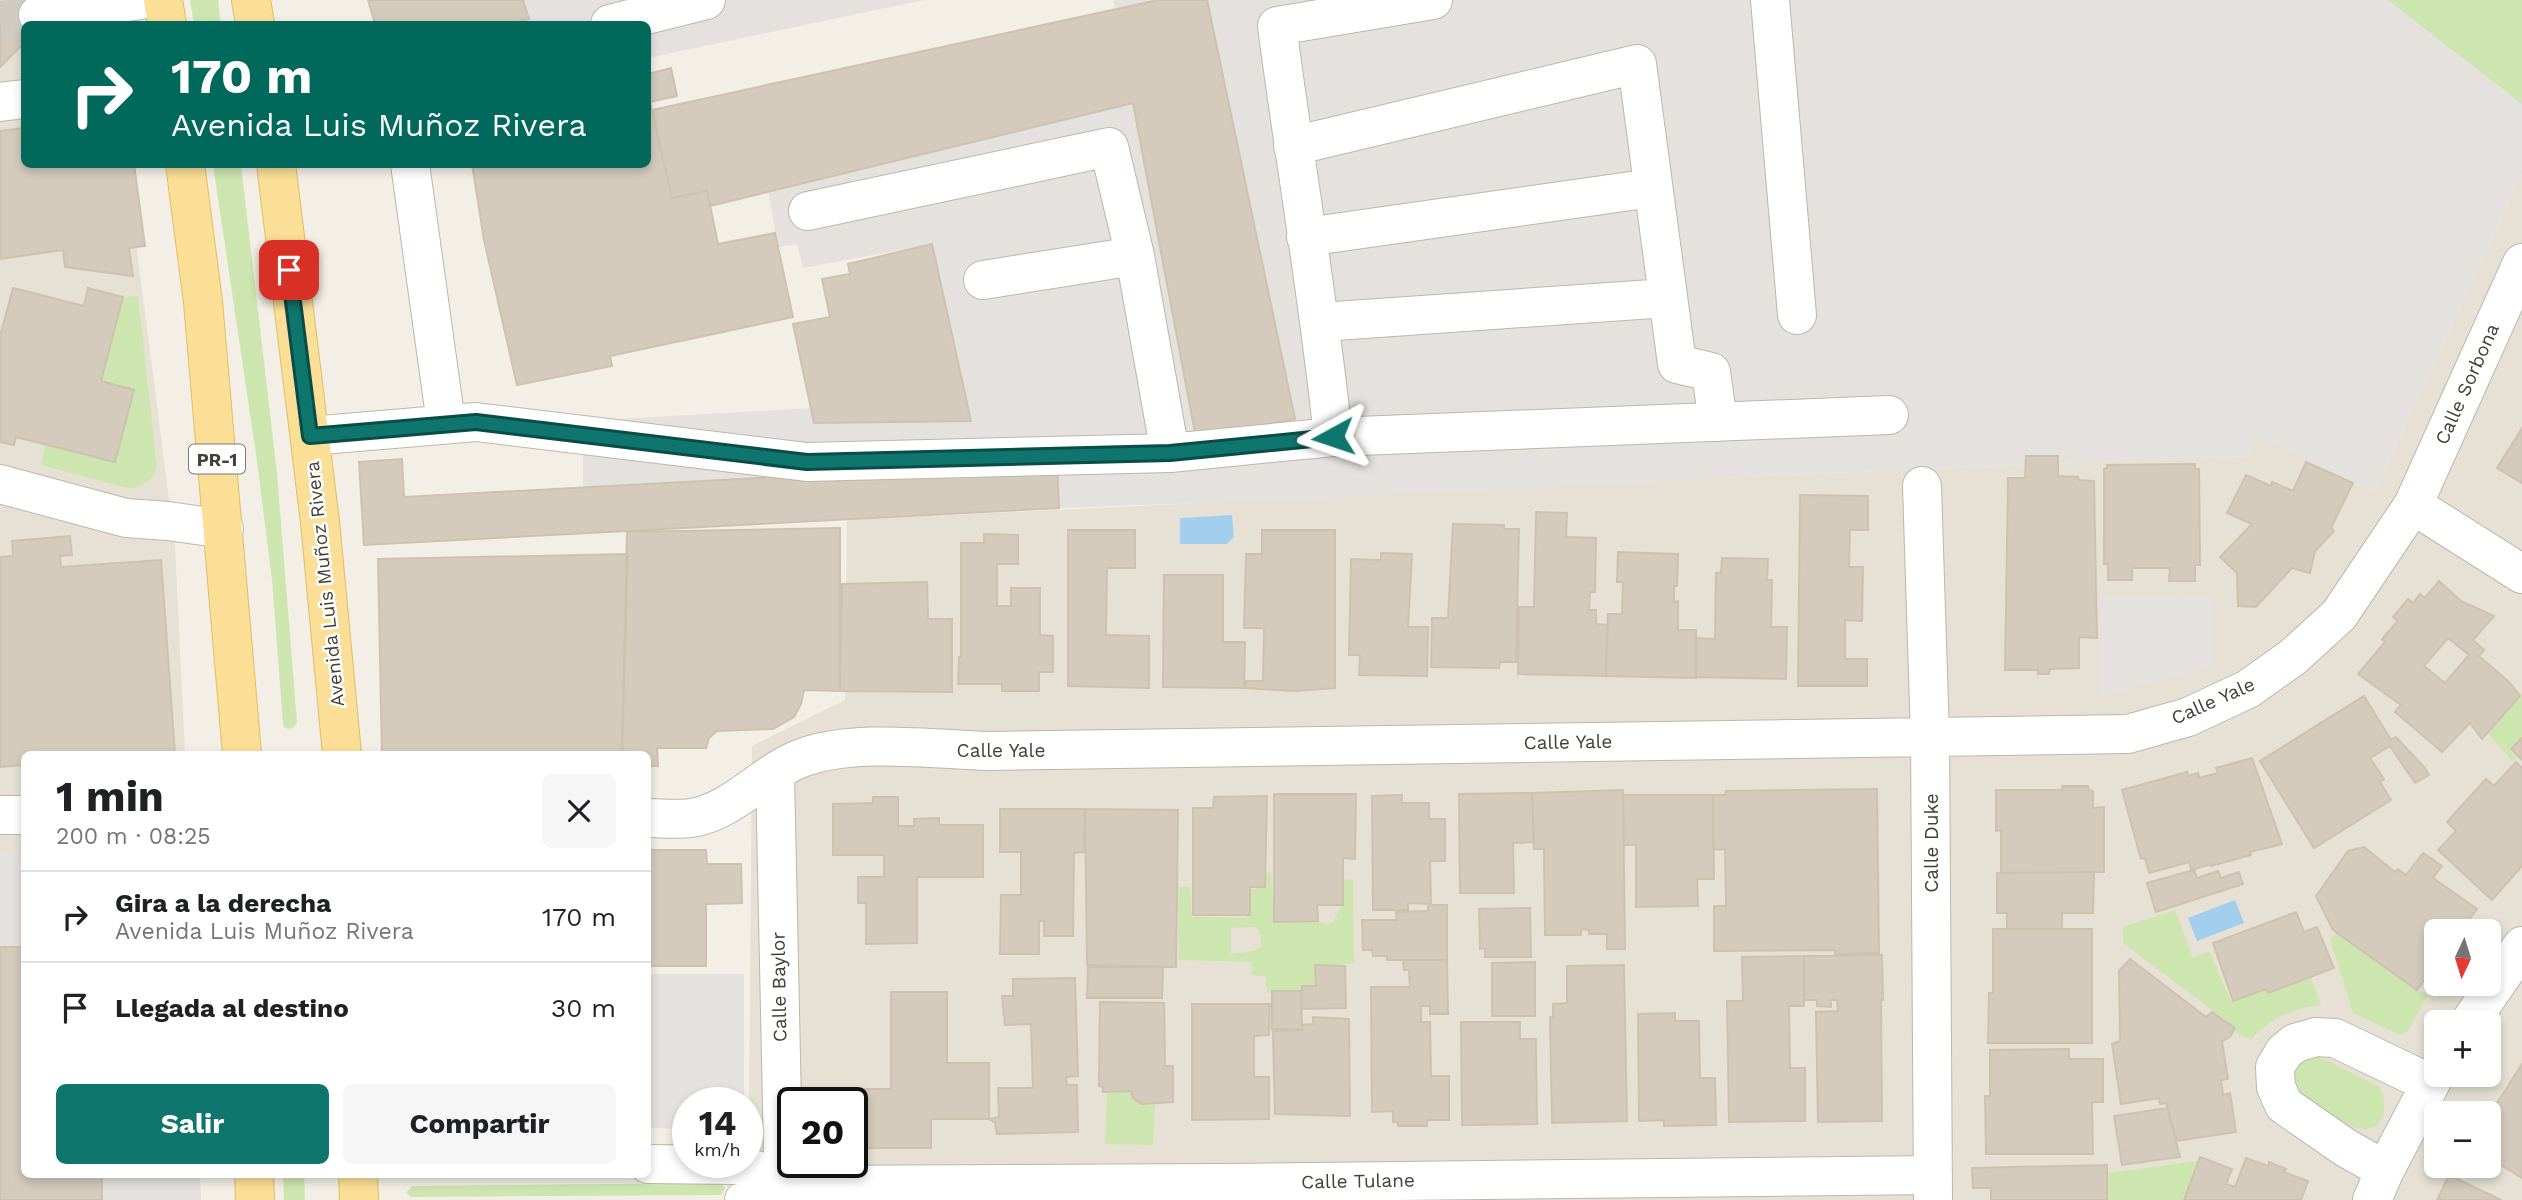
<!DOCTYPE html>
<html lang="es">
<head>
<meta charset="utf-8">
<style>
	body { margin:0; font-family:"Work Sans",sans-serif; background:#f6f6f6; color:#202124; height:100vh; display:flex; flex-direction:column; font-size:26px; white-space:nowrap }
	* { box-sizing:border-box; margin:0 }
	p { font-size:23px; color:#757577 }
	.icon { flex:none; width:38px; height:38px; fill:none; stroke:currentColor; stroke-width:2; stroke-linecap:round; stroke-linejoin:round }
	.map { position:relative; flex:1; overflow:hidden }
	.drawer { position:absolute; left:21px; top:751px; width:630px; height:427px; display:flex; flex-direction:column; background:#fff; border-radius:10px; box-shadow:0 4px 10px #0003 }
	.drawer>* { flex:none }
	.banner { position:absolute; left:21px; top:21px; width:630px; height:147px; border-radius:10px; box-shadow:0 4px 10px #0003; background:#00695c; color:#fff; overflow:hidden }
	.needle { width:46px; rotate:184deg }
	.tools { position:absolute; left:2424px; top:919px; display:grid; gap:14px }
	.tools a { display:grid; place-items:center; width:77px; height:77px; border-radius:10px; background:#fff; box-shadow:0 4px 10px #0003; font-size:35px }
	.speed { position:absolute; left:672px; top:1087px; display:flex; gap:14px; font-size:35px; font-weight:700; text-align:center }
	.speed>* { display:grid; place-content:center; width:91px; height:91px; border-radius:50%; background:#fff; box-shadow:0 4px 10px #0003; line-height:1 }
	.speed small { font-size:18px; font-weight:400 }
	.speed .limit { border:4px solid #111; border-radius:10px; background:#fff; color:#111 }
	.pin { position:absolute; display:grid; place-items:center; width:60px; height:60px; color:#fff; margin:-30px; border-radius:14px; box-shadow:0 4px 10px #0006 }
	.me { position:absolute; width:77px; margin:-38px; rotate:265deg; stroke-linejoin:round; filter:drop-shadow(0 0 5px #0008) }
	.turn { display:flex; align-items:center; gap:24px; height:147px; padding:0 35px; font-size:32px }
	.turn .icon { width:91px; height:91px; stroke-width:2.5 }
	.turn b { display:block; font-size:49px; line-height:60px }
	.round { display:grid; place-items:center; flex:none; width:74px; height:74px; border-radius:10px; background:#f6f6f6 }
	.headline { display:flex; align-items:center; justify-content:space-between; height:119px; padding:0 35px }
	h1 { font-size:42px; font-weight:700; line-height:52px }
	.button { display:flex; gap:14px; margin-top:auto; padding:14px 35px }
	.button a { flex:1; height:80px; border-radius:10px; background:#0f766e; color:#fff; font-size:28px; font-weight:700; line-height:80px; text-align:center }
	.button a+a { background:#f6f6f6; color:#202124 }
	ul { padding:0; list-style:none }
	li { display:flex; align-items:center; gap:21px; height:91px; padding:0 35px; border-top:2px solid #e0e0e0 }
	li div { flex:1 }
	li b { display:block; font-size:26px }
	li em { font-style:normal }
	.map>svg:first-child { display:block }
	.residential { fill:#e6e1d4; fill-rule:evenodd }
	.green { fill:#cde6b0; fill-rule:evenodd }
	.parking { fill:#e4e1de }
	.water { fill:#a3cfee }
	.building { fill:#d4cbbc; stroke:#cec2af; stroke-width:2; fill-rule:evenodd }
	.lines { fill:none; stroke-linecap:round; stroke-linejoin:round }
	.minor-tunnel { stroke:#d0ccc3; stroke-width:38; stroke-dasharray:38 19; stroke-linecap:butt }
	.minor-casing { stroke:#beb7a9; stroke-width:40 }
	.major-casing { stroke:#e0bd66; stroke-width:40 }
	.minor { stroke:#fff; stroke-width:38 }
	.major { stroke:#fbdf96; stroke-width:38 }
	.route-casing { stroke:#0a4d48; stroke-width:18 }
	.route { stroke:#0f766e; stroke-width:12 }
	.labels { text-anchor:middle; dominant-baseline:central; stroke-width:5; stroke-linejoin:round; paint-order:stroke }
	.shield { fill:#fff; stroke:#7d7972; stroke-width:2 }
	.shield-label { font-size:18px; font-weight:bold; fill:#453f35 }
	.street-label { font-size:19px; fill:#453f35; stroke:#fff }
</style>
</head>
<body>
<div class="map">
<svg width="2522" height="1200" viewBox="0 0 2522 1200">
	<rect width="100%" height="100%" fill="#f3efe6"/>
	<!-- residential -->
	<path class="residential" d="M0,0H102L24,24V164L126,165L175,545L185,754H24V1174L0,1200Z
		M2522,174V1200H752L749,1116L752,746L845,700L847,520L1806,474L2250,456L2256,436L2375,491ZM2436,931H2488V984H2436ZM2436,1022H2488V1074H2436ZM793,1102H852V1162H793ZM2436,1113H2488V1166H2436Z"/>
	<!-- green -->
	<path class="green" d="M190,0H218L221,24H194Z
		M2356,0H2522V137Z
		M213,165H241L277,473L297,722L295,726L290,729L285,728L283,724L272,580L256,454Z
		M138,296L157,467C153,481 142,488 127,488L41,465L45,444L115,462L134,390L101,381L123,297Z
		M2522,693V736L2509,749L2516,758L2512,761L2488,733Z
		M1271,873L1274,921H1318L1327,925L1333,922L1339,910L1343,905V879L1353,880L1354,963L1316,967V986H1302L1301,991L1270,993L1267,992L1266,977L1252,975V962L1179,960L1178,887H1190L1192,917L1246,918L1247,889H1257L1259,874ZM1254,927L1259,930L1262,946L1254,951L1231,954V928Z
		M2175,910L2193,958L2209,951L2231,1001L2266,989L2268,993L2311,977L2321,1005C2289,1010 2273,1016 2251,1040L2229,1029L2232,1025L2123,943V927Z
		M2337,932L2417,990L2428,995L2408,1031L2400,1035L2353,1013L2330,940Z
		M2318,1056L2380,1087C2389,1106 2385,1135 2357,1128C2349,1126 2303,1101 2299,1095C2295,1090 2294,1080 2292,1074L2301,1059Z
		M1131,1091C1133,1104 1144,1104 1155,1105L1153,1145L1105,1144L1107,1093Z
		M2198,1161L2184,1200H2107V1173Z
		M283,1174H304L305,1200H284Z
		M721,1183L725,1189L721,1195L411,1197L406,1193L412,1186Z"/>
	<!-- parking -->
	<path class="parking" d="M523,0H924L648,58V24H530Z
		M1113,0H1158L1115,9Z
		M1207,0H2388L2522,104V174L2375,491L2256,437L2250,456L1806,474L1312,499L1059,508L1057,463L583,488V421L811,408L815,423L970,421L932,244L803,268L797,244L778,247L768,191L1133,103L1196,437L1294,419Z
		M2099,597L2213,598V666L2098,698Z
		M24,852V947H0V853Z
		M648,974H744V1102H688V1129L648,1128Z
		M102,1174H200L201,1200H102Z"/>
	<!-- water -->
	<path class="water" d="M1232,515L1234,537L1227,544H1180V518Z
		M2235,900L2244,923L2197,941L2188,918Z"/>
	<!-- building -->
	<path class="building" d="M9,0H42L24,24V43L0,67V18Z
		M368,0H523L529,19L510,24H375Z
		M1158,0H1207L1295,419L1196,438L1133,103L710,206L707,191L672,198L652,110Z
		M671,68L677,96L650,102L672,198L707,191L718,244L775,233L793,317L610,356L612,366L517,385L484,240L472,164H648V74Z
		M24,128V164H134L145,246L129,248L133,276L65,267L63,250L0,259V131Z
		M932,244L971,421L814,423L793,324L830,317L822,279L850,274L848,264Z
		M13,288L84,306L88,288L123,297L101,381L134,390L115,462L16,437L14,445L0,442V336Z
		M2522,428V483L2497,468Z
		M2026,456H2058V476L2078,477L2079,480L2094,481L2097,638L2079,637V668L2050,669L2049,674H2038V670H2005L2008,478H2025Z
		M402,459L404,497L1057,462L1059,508L364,545L359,462Z
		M2306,462L2353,483L2331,528L2334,531L2315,551L2310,573L2292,568L2256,607L2238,606L2237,573L2220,557L2252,524L2227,513L2246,475L2271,486L2272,482L2293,491Z
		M2195,464V469H2199L2200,565H2195V581H2169L2170,568H2132V580H2108V564H2104V469L2107,468V465Z
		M1800,495L1868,496V530H1850L1849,567H1863L1862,621L1845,620V659H1867V686H1798Z
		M1536,512L1567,513L1566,537L1596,538L1595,592H1590L1589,610H1596V624L1607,625L1606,676L1518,674L1519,607H1534Z
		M1453,524L1504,525V529H1519L1516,662H1500L1499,668L1431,667L1432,618H1448Z
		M840,528V691L804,690L801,704L794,717L773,729L717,731L709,738L706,748H657L658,766H648V754H622L627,532Z
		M1068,530H1135V568H1107L1106,635L1149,636V688L1068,686Z
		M1262,530H1335V688L1293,691L1246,688V681H1263L1264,628H1244L1246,554H1262Z
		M984,534L1018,535V564H997V606H1011V588H1040V635L1053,636V672H1039V691H1002V684H958L959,657H961V543H984Z
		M70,536L72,555L60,556L61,567L161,560L175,754H24V765L0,767V557L13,556L12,541Z
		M1618,552L1678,554L1677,586H1674V602L1678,601V630H1696V678L1606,676L1608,614H1622L1623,582H1617Z
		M1381,553L1412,554L1408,627H1428L1427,676L1359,675L1360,655H1349L1351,559L1381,560Z
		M628,554L622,754H382L378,559Z
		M1722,558L1768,559L1767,580H1772L1771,627H1787L1786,679L1696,677V638L1715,639L1716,573H1721Z
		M1164,575H1223V642H1245L1244,688L1163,687Z
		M2439,581L2461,601L2494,616L2473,640L2484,650L2479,656L2510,683L2520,696L2482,739L2470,723L2442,752L2395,712L2401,705L2358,674L2385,642L2382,639L2398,621L2393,617L2408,599L2413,603L2420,594L2425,598ZM2448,638L2469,655L2445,683L2424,666Z
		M927,582L928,619H952V692L840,691L842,584Z
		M2364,696L2391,740L2396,737L2425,768L2429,775L2415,783L2390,746L2370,758L2384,779L2380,782L2391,800L2314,848L2260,761Z
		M2522,738V760L2511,749Z
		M2252,758L2282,844L2250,852L2251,855L2211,866V864L2191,870L2189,862L2149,873L2145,858L2141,859L2122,790L2187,772L2188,776L2198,773L2199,778L2218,773L2216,768Z
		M2516,762L2522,768V866L2492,900L2438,850L2456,831L2447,822L2486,779L2494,786Z
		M2062,786H2088L2089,790L2093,791V808L2104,807V872L2001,873V830L1996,831V790H2063Z
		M1877,789L1879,953L1835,954V950L1714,951V906H1726L1725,849L1713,850V795H1725L1726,791Z
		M1623,790L1625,949H1607V934H1589V930L1581,929V935H1545L1544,849H1534L1532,793Z
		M1532,793L1534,842L1513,843L1514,893H1460L1459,794Z
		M1274,794H1356L1355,859L1343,858V905H1317L1318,921L1274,922Z
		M1402,795V803H1429V819H1445V861H1430L1431,904L1408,903V910H1373L1372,796Z
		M1623,795H1713L1714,879H1697L1698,906L1636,907V845H1624Z
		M1267,796L1265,887H1250V915H1193V808H1213L1214,797Z
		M873,797H898V826H914V819L939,818V825H983V877H917V943L866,944V903H858V877H884V855H833V804L873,803Z
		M1000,809H1085L1084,852L1074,853L1073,936H1044V921H1039V954H1000L1001,895H1021V852H1000Z
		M1085,809L1178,810L1176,967L1087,965Z
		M2364,847L2395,872L2398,869L2406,875L2423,853L2442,866L2433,878L2477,909L2460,931H2436V964L2417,990L2333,930L2316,896L2348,851Z
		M648,850H706L707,864H741L742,903L706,904V966H648Z
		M2194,870L2197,878L2218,871L2221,878L2239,872L2243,884L2156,912L2147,883Z
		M2094,872L2093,913H2062V929H2007V913H1997V873Z
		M1428,905H1447V960H1387V956H1373L1372,950H1363L1362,920H1397L1396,912L1428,911Z
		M1530,908L1531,957H1485V948L1480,949L1479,909Z
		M2296,912L2304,932L2317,927L2334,968L2268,993L2266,989L2233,1001L2213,943Z
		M1993,929H2092V1043H1988L1989,993H1993Z
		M0,947H24V1174H102V1200H0Z
		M1882,955L1883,1000H1881L1882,1121L1818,1122L1816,1012L1838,1011L1837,1000H1831V1007L1817,1006V1000H1804V956Z
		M1804,956V1006H1789L1790,1068H1805V1121L1729,1122L1727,1001H1743L1742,957Z
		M2130,959L2206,1017L2212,1012L2235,1028L2230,1037L2222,1041L2228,1079L2221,1080L2223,1095L2230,1093L2236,1132L2177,1141L2166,1103L2160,1104L2159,1098L2121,1104L2112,1044L2120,1041L2119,971Z
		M1403,960H1447L1448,1014H1430V1006H1421V1022H1430L1431,1076H1449V1120H1427V1126H1398V1122H1393V1111L1372,1112L1371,987H1410L1409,970H1404Z
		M1535,962V1016H1492V963Z
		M1315,965L1345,966L1346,1008L1301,1009L1302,986H1316Z
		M1624,965L1627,1121L1552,1123L1550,1017L1553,1018V1004L1567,1003V966Z
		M1088,967H1163L1162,998H1087Z
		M1075,978L1078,1076L1066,1077L1067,1085H1077L1078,1132L997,1134L995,1123L989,1119L999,1117L998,1088H1033L1031,1024L1005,1025L1002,996H1013V979Z
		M1272,991H1301L1302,1029H1272Z
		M891,992H947V1063H989V1119H931V1148H852V1089H891Z
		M1100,1002L1164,1003L1165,1066H1173V1102L1142,1104L1133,1098L1131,1091L1103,1092V1087L1099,1086Z
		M1192,1004H1270L1269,1035L1254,1036V1077H1269V1119L1192,1120Z
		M1675,1013V1021H1699L1700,1078H1715L1716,1125L1664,1126V1120L1639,1121L1638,1014Z
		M1313,1017L1349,1019L1350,1116L1275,1114L1273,1031L1301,1030L1302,1025L1313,1024Z
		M1461,1022H1520V1039H1536L1537,1124L1462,1125Z
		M2069,1049V1059H2103V1102H2092L2093,1154H1986L1985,1096H1990V1050Z
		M2522,1064V1178L2488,1157V1117Z
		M2167,1108L2180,1157L2122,1165L2114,1116Z
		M2200,1157L2232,1169L2226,1184L2235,1187L2246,1158L2268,1166L2269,1162L2286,1169L2284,1172L2308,1181L2301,1200H2184Z
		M2107,1165V1200H1991V1188H1973L1972,1168Z
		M2449,1175L2501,1200H2437Z"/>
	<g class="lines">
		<!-- minor-tunnel -->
		<path class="minor-tunnel" d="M0,20L38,15"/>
		<defs>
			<path id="minor" d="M1770,0L1797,315
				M38,15L141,0
				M610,24L706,0
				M0,102L24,99
				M1293,146L1637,64L1677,364L1711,372L1718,422
				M410,164L446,423
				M808,211L1109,147L1135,256L1170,453
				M1306,237L1652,188
				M983,280L1135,256
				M1321,322L1667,298
				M310,436L476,422L807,462L1170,453L1333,437C1319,300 1295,163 1277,26L1433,0
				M1333,437L1889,415
				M0,484L126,518L168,521L224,529
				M1922,486L1930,736L1933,1200
				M2413,505L2522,574
				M775,774L784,1200
				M0,815H24
				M648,818C661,818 677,820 691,818C732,812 762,774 799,759C851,738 931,749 987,751L2128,734L2188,717L2248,689L2293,657L2339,615L2413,505L2522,263
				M2470,1022L2522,946
				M648,1164L736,1165L756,1170L784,1185
				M2385,1170L2346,1148L2284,1105L2276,1087L2275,1067L2284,1052L2295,1043L2316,1037L2335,1038L2429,1083
				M744,1200L784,1185L1218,1183L1933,1175
				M2372,1200L2385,1170L2436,1073"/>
			<path id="major" d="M163,0L167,24
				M251,0L255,24
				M185,164L203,302L242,754
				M276,164L320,522L342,754
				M254,1174L255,1200
				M358,1174L359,1200"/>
		</defs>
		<!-- minor casing -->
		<use href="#minor" class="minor-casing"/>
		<!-- major casing -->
		<use href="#major" class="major-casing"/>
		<!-- minor -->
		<use href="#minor" class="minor"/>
		<!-- major -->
		<use href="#major" class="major"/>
	</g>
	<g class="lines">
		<defs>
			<path id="route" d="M289,270L310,436L476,422L807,462L1170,453L1333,437"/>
		</defs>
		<!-- route casing -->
		<use href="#route" class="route-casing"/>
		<!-- route -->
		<use href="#route" class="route"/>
	</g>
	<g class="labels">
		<!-- shield labels -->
		<rect class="shield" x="189" y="444.5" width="56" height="29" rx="5"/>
		<g class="shield-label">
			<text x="217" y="459">PR-1</text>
		</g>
		<!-- street labels -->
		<g class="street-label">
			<text transform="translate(2467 384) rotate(-66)">Calle Sorbona</text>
			<text transform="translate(325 584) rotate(-96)">Avenida Luis Muñoz Rivera</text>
			<text transform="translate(2213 701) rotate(-24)">Calle Yale</text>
			<text transform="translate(1568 742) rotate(-1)">Calle Yale</text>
			<text x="1001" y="750">Calle Yale</text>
			<text transform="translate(1931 843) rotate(-90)">Calle Duke</text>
			<text transform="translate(779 987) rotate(-91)">Calle Baylor</text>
			<text transform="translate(1358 1181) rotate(-1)">Calle Tulane</text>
		</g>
	</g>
</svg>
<div class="tools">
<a><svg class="needle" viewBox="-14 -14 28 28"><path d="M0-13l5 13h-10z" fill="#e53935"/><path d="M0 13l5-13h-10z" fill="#757577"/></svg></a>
<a>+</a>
<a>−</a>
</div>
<div class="speed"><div>14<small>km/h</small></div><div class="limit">20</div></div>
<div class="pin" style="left:289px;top:270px;background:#d93025"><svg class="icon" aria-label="arrive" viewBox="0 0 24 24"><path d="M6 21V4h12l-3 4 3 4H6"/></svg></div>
<svg class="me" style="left:1333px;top:437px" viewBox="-20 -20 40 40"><path d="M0-17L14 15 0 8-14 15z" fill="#0f766e" stroke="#fff" stroke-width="4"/></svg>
<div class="banner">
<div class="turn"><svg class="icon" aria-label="right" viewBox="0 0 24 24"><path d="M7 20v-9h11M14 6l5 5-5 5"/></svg><div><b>170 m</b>Avenida Luis Muñoz Rivera</div></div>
</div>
<section class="drawer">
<div class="headline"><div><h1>1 min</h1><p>200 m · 08:25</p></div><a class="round"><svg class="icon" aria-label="close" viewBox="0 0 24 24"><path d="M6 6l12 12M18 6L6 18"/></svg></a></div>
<ul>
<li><svg class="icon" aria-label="right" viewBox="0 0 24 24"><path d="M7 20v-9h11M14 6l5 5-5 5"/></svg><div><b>Gira a la derecha</b><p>Avenida Luis Muñoz Rivera</p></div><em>170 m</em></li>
<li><svg class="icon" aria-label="arrive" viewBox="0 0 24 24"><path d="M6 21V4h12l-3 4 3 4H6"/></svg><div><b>Llegada al destino</b></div><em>30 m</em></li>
</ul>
<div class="button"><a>Salir</a><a>Compartir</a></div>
</section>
</div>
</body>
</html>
